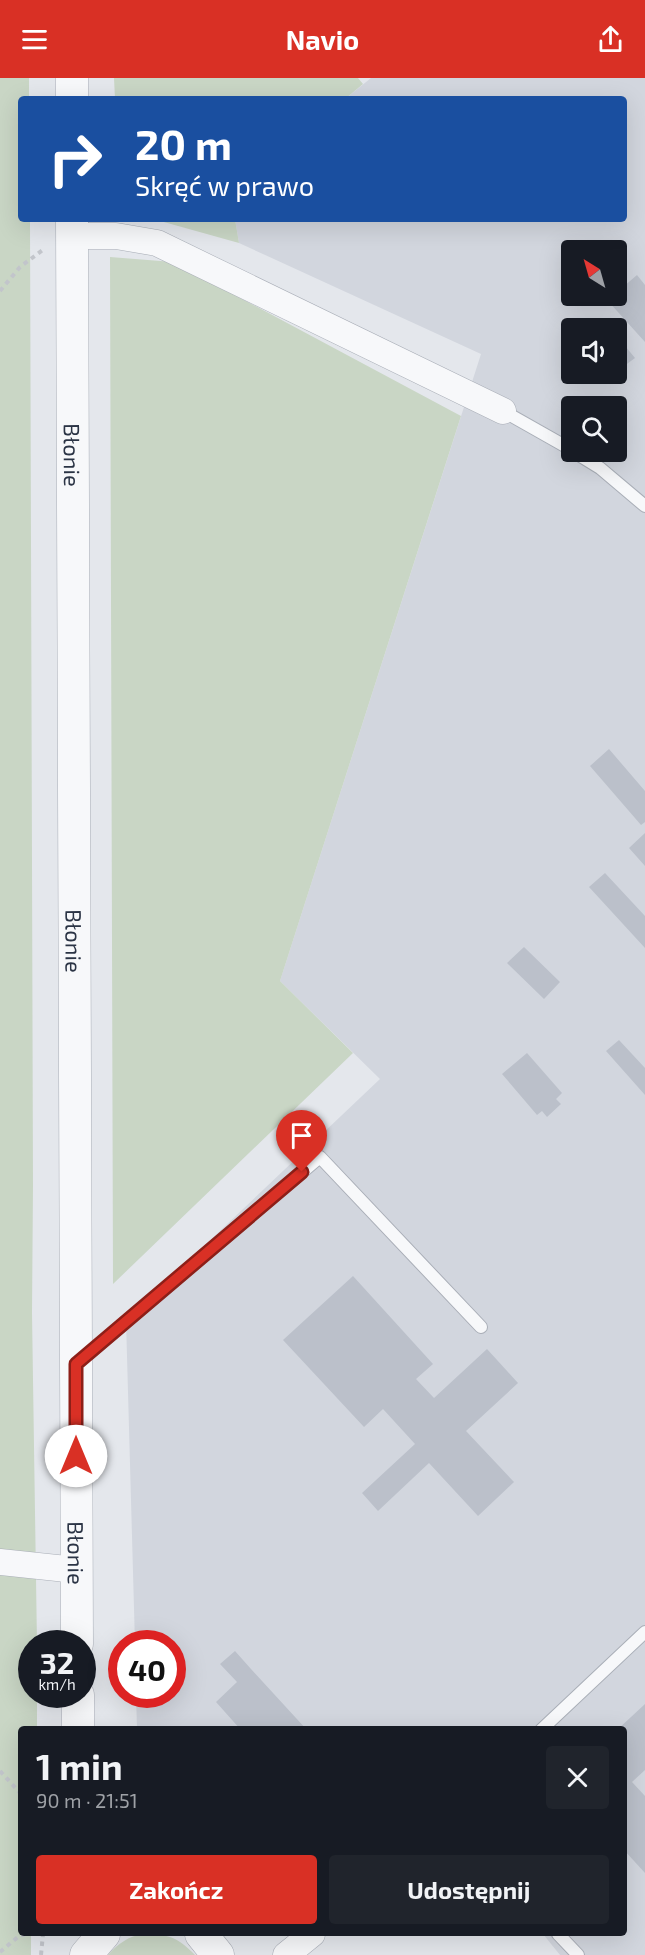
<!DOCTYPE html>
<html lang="pl">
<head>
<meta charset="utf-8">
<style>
	body { margin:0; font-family:"Exo 2",sans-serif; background:#20242c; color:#f1f3f6; height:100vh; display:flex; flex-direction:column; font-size:22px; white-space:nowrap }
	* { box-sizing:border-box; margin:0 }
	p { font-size:20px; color:#9ea1a6 }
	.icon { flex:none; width:33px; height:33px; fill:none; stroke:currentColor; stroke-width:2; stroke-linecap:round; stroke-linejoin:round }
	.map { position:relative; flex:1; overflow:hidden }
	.panel { position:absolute; left:18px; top:1648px; width:609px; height:210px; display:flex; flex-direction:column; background:#171b24; border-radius:6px; box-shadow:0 6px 24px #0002 }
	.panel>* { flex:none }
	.hud { position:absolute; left:18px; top:18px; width:609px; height:126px; border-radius:6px; box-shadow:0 6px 24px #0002; background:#1a4fa0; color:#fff; overflow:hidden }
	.needle { width:39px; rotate:323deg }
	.tools { position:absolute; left:561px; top:162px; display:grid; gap:12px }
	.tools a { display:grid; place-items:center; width:66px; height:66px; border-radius:6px; background:#171b24; box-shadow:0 6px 24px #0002; font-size:30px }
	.speed { position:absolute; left:18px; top:1552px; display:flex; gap:12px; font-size:30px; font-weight:700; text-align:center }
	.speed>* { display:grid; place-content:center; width:78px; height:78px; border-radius:50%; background:#171b24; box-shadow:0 6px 24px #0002; line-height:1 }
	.speed small { font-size:15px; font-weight:400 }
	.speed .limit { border:9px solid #d22; background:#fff; color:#111 }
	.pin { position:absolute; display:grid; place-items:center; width:51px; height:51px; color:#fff; margin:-62px -26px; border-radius:50% 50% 50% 0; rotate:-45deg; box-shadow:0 0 6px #0007 }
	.pin .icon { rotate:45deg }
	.me { position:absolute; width:66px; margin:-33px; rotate:0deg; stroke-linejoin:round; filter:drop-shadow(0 0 4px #0008) }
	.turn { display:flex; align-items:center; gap:21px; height:126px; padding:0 18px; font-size:27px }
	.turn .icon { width:78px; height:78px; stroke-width:2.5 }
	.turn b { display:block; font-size:42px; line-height:51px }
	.round { display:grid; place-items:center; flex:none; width:63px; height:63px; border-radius:6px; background:#20242c }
	.headline { display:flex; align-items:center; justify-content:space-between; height:102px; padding:0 18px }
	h1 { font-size:36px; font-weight:700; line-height:45px }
	.action { display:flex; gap:12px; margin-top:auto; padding:12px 18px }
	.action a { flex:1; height:69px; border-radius:6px; background:#d93025; color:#fff; font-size:24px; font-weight:700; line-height:69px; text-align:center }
	.action a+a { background:#20242c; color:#f1f3f6 }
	header { display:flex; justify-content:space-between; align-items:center; height:78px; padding:0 18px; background:#d93025; color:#fff; font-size:27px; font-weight:700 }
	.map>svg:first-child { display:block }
	.built { fill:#d2d6de; fill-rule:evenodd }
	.green { fill:#c9d6c5 }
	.building { fill:#bbc0ca }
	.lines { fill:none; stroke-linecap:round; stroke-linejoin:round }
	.service-casing { stroke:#a9aeb7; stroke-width:14 }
	.minor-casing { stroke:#a9aeb7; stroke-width:27 }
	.tertiary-casing { stroke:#a9aeb7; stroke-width:33 }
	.path { stroke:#c2c5cb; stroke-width:4; stroke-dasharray:4.5 4.5; stroke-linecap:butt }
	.service { stroke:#f7f8fa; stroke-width:12 }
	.minor { stroke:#f7f8fa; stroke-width:26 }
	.tertiary { stroke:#f7f8fa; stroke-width:32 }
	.route-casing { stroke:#8d1f18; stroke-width:15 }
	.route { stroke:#d93025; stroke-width:10 }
	.labels { text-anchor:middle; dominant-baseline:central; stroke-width:4.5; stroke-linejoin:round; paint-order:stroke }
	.street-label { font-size:22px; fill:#2b3445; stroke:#f4f6f9 }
</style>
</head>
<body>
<header><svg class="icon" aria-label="menu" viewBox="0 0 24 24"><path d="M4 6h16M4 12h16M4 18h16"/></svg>Navio<svg class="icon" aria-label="share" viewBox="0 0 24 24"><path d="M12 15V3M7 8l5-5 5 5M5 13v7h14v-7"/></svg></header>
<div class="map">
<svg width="645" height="1877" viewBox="0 0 645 1877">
	<rect width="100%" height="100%" fill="#e4e7ec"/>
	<!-- built -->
	<path class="built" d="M371,0H645V1877H560L543,1856H624V1652L137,1651L136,1617H172V1566H135L126,1242L380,1001L280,903L481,276L239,165L235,141H624V21H345ZM572,172H616V218H572ZM572,250H616V296H572ZM572,328H616V374H572Z"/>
	<!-- green -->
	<path class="green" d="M0,0H29V21H21V141H30L33,1107L32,1235L37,1566H32V1617H37V1651L21,1652V1856H31V1877H0Z
		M114,0H358L363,6L345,21H115Z
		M153,141H235L239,165Z
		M110,179L173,184L461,338L280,903L353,975L113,1206Z
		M144,1856C168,1856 178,1859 195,1877H108C118,1866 128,1858 144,1856Z"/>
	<!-- building -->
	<path class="building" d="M637,197L645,207V264L608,223L616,218V215Z
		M616,257L635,280L616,294Z
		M609,671L645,713V744L641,747L590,688Z
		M645,755V788L629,770Z
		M605,795L645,838V870L589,809Z
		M524,869L560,904L544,921L507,885Z
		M619,962L645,990V1017L606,973Z
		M527,975L562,1015L556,1021L561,1026L547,1039L542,1033L537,1037L502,996Z
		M353,1198L433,1286L416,1301L434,1320L487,1271L518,1305L466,1353L514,1404L478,1438L429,1385L378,1433L362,1415L415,1366L383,1331L364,1349L283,1262Z
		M235,1573L251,1591L307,1652H241L216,1624L237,1604L220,1586Z
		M645,1626V1692L632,1704L645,1718V1795L624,1772V1652H617Z"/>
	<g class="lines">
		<defs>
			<path id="service" d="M503,333L572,372
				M574,374L600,390L645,428
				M79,1284L320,1079L481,1249
				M541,1652L645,1554
				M558,1856L578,1877"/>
			<path id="minor" d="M72,158H116L157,165L503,333
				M0,1484L76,1492
				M286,1877L312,1856"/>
			<g id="tertiary">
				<path d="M72,0V21"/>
				<path id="s1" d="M72,141L77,1566"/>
				<path d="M78,1652V1617"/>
				<path d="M201,1856L218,1877"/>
				<path d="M86,1877L104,1856"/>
			</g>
		</defs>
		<!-- service casing -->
		<use href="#service" class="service-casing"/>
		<!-- minor casing -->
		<use href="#minor" class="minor-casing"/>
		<!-- tertiary casing -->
		<use href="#tertiary" class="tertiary-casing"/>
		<!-- path -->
		<path class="path" d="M0,213L20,189L44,171
			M0,1693L21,1716
			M0,1874L19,1858L26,1856
			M41,1877L43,1856"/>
		<!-- service -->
		<use href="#service" class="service"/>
		<!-- minor -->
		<use href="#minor" class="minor"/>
		<!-- tertiary -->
		<use href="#tertiary" class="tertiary"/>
	</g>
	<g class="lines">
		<defs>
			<path id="route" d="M76,1378V1286L302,1094"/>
		</defs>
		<!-- route casing -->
		<use href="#route" class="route-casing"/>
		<!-- route -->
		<use href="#route" class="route"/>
	</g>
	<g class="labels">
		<!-- street labels -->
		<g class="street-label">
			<text stroke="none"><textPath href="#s1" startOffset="236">Błonie</textPath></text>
			<text stroke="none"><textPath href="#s1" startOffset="722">Błonie</textPath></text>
			<text stroke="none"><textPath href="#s1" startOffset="1334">Błonie</textPath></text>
		</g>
	</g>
</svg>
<div class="tools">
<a><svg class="needle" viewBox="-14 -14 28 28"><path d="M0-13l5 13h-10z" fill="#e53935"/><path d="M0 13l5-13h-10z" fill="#9ea1a6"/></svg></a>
<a><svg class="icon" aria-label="sound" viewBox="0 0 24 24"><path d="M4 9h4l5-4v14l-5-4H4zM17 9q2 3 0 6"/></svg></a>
<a><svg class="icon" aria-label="search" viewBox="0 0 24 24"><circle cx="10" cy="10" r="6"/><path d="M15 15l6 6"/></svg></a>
</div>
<div class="speed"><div>32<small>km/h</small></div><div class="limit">40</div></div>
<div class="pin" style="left:302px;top:1094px;background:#d93025"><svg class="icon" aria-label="arrive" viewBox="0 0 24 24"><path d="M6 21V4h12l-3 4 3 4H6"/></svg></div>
<svg class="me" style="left:76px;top:1378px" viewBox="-20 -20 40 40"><circle r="19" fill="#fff"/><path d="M0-13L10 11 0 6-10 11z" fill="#d93025"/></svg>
<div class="hud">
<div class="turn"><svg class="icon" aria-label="right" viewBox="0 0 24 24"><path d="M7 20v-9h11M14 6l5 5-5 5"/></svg><div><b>20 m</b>Skręć w prawo</div></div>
</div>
<section class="panel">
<div class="headline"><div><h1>1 min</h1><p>90 m · 21:51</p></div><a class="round"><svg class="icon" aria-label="close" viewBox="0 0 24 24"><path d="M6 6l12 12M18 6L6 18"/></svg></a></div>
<div class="action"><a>Zakończ</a><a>Udostępnij</a></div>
</section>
</div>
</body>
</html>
